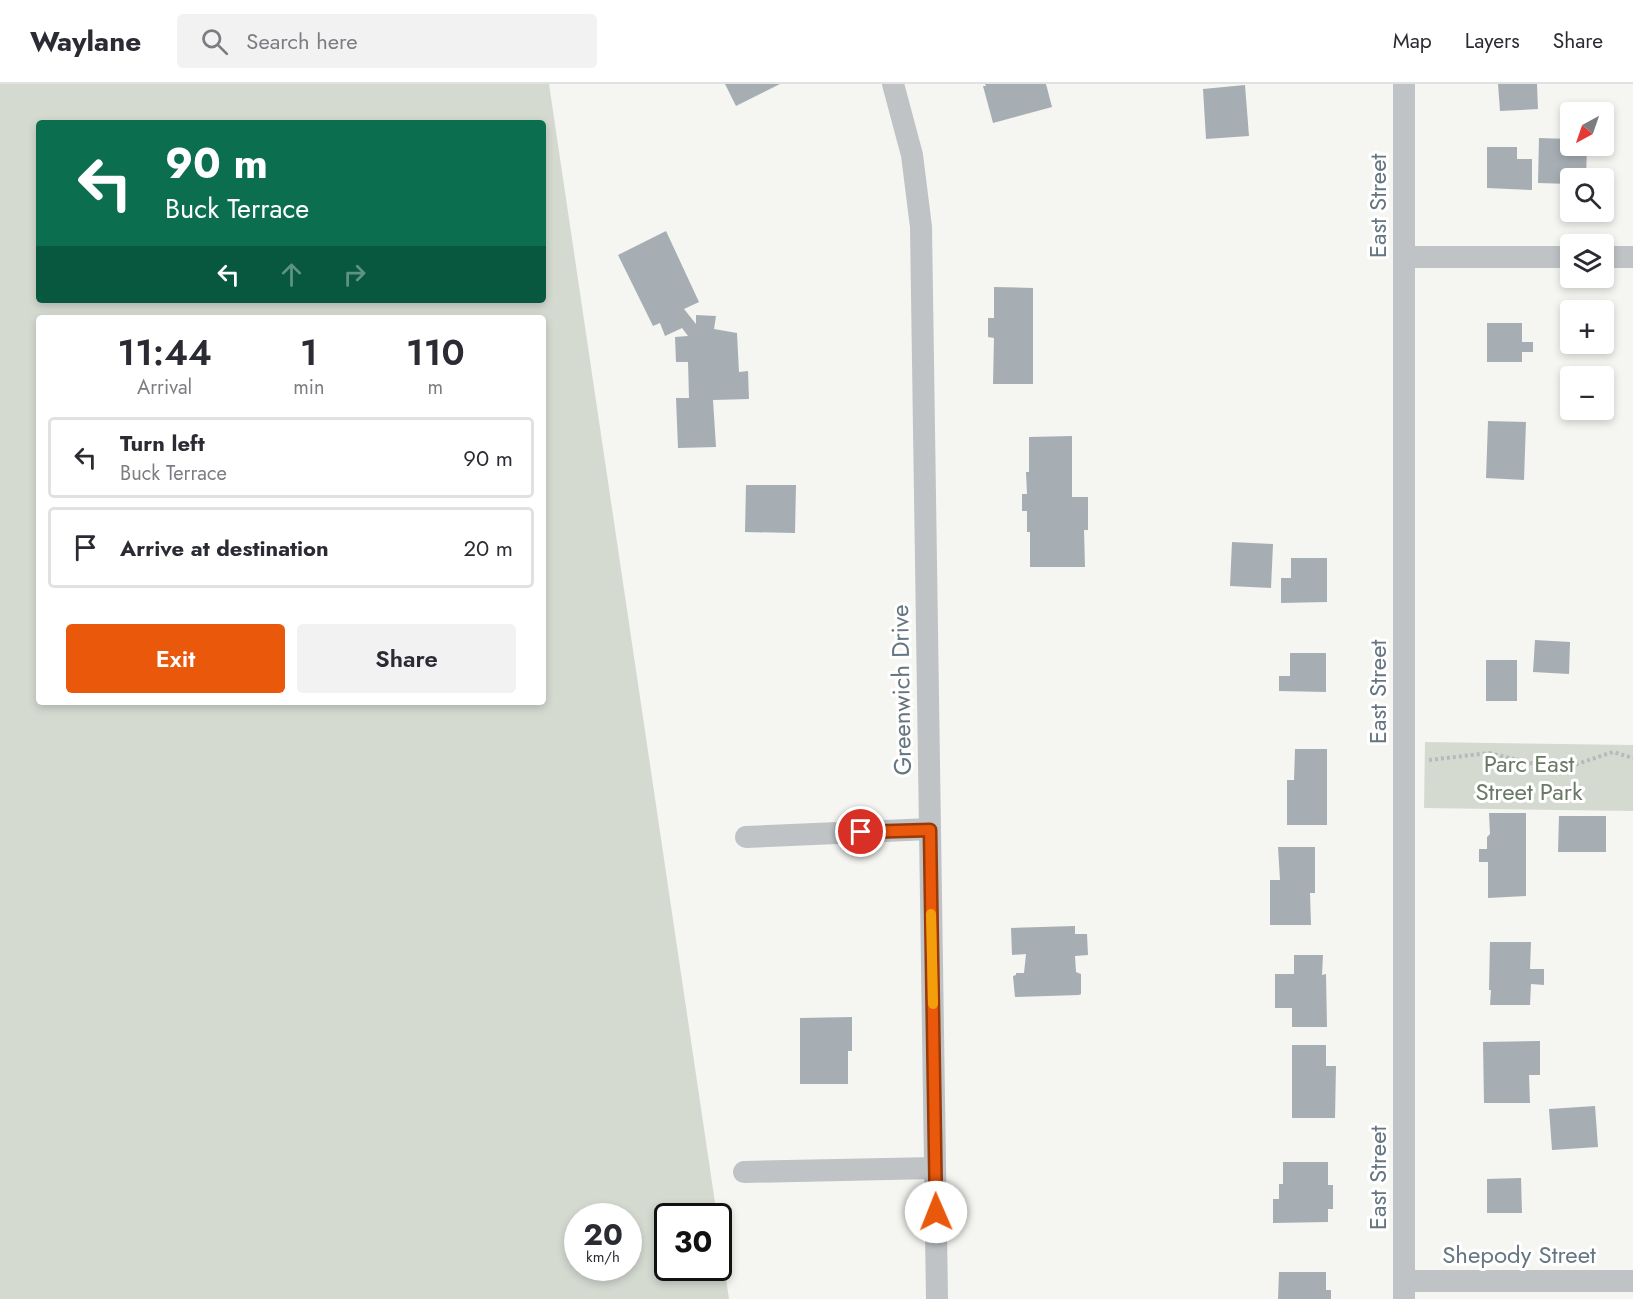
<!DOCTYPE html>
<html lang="en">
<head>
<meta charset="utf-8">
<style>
	body { margin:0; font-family:Jost,sans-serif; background:#f2f2f3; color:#2b2b33; height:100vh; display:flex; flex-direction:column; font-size:22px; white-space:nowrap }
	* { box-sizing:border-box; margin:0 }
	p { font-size:20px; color:#7c7c81 }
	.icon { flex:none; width:33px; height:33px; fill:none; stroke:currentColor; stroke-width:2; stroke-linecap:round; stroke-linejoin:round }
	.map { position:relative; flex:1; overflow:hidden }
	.drawer { position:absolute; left:36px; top:231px; width:510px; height:390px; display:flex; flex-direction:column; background:#fff; border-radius:6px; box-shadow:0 3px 9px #0003 }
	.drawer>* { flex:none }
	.top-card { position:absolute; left:36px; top:36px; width:510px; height:183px; border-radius:6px; box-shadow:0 3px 9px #0003; background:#0b6e4f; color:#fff; overflow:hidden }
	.needle { width:39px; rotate:220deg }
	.tools { position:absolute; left:1560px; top:18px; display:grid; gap:12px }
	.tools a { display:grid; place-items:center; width:54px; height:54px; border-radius:6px; background:#fff; box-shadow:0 3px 9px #0003; font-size:30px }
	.speed { position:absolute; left:564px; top:1119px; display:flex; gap:12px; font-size:30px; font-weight:700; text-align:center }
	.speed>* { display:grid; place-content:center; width:78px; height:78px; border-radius:50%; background:#fff; box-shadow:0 3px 9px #0003; line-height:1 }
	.speed small { font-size:15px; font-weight:400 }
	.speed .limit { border:3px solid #111; border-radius:9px; background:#fff; color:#111 }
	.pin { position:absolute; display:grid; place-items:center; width:51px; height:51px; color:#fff; margin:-26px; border:3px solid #fff; border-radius:50%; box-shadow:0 2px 6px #0007 }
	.me { position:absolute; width:66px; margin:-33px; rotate:359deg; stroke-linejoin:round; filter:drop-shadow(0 0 4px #0008) }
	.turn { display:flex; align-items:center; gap:21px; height:126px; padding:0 30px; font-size:27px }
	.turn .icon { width:78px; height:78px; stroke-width:2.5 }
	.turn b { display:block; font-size:42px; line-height:51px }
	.lanes { display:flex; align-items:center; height:57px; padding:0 30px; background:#0003; justify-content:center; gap:30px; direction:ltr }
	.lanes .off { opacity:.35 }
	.eta { display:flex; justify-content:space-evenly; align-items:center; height:102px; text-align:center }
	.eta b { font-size:36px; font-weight:600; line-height:42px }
	.button { display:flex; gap:12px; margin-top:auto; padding:12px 30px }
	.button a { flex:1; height:69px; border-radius:6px; background:#ea580c; color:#fff; font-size:24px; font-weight:600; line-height:69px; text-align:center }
	.button a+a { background:#f2f2f3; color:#2b2b33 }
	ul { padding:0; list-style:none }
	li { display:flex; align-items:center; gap:18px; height:81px; margin:0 12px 9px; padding:0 18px; border:3px solid #e1e1e2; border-radius:6px }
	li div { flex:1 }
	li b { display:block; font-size:22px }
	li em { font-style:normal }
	header { display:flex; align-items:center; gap:36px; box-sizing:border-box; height:84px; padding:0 30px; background:#fff; border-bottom:2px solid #e1e1e2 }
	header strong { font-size:28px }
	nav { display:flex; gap:33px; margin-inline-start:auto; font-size:21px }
	.search { width:420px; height:54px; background:#f2f2f3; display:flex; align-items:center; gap:15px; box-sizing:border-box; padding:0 21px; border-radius:6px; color:#7c7c81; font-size:22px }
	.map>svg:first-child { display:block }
	.green { fill:#d5dad1; fill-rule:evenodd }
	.building { fill:#a6aeb3 }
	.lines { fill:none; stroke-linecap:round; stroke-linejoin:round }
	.path { stroke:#b7babc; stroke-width:4; stroke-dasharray:3 3; stroke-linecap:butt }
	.street { stroke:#bfc3c6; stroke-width:22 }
	.route-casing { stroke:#983908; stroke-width:15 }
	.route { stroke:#ea580c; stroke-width:10 }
	.slow { stroke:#f59e0b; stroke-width:10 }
	.labels { text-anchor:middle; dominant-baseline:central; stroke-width:6; stroke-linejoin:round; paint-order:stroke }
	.street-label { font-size:24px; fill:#667681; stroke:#fff }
	.park-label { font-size:24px; fill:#6a7965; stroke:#fff }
</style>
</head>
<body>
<header>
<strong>Waylane</strong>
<div class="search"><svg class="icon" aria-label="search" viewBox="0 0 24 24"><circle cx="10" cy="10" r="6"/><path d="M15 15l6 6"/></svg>Search here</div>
<nav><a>Map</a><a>Layers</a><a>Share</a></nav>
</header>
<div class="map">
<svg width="1633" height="1215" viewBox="0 0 1633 1215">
	<rect width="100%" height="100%" fill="#f5f5f2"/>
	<!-- green -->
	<path class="green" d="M0,0H549L717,1132H668V1184H718L719,1145L729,1215H0ZM39,39H543V216H39ZM39,234H543V618H39ZM578,1132H628V1184H578Z
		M1425,658L1633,661V727L1424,724Z"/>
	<!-- building -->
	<path class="building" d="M725,0H780L736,22Z
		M985,0H1046L1052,23L993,39L983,2H986Z
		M1498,0H1537L1538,25L1500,27Z
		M1245,1L1249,52L1206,55L1203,5Z
		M1539,54L1570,55V62H1587L1586,94H1570V100L1538,99Z
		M1487,63H1517V75H1532V106L1487,104Z
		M666,147L699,218L684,225L696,240V231L716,232L714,245L737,249L739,288L748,287L749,315L713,316L716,363L678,364L676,314H689L688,278H676L675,253L688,252L682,244L665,252L660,239L653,242L618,171Z
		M994,203L1033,204V300H993L994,254L988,253V234H994Z
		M1487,239H1522V258H1533V268H1522V278H1487Z
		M1488,337L1526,338L1524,396L1486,394Z
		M1072,352V413H1088V446H1084L1085,483H1030V448H1027V427H1022V410H1027L1026,388H1029V353Z
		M746,401H796L795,449L745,448Z
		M1232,458L1273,460L1271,504L1230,502Z
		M1291,474H1327V518L1281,519V494H1291Z
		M1535,556L1570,558L1569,590L1533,588Z
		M1290,569H1326V608L1279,607V592H1290Z
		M1486,576H1517V617H1486Z
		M1295,665H1327V741H1287V696H1294Z
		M1489,729H1526V812L1488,814V778H1479V765H1487V753L1490,750Z
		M1559,732H1606V768H1558Z
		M1278,763H1315V809H1310L1311,841H1270V796H1280Z
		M1075,842V850H1087L1088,871L1075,872L1076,888L1081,890V910L1079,911L1015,913L1013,892L1016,891V889H1024L1026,870L1012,871L1011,844Z
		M1490,858H1531L1530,885H1544V901L1531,900L1530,921H1490L1491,906H1489Z
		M1294,871H1323L1322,891L1326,890L1327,943H1292V924H1275V890H1294Z
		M852,933V967H848V1000H800V934Z
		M1540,957V991H1529L1530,1019H1484L1483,958Z
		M1292,961H1326V982H1336L1335,1034H1292Z
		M1595,1022L1598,1063L1552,1066L1549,1025Z
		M1283,1078H1328V1101H1333V1125H1328V1138L1273,1139V1115H1279V1100H1283Z
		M1521,1094L1522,1129H1487V1095Z
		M1279,1188H1326V1206H1331V1215H1278Z"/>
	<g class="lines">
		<!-- path -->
		<path class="path" d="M1429,676L1489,669L1559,686L1613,668L1633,674"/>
		<!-- street -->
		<path class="street" d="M893,0L912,71L921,143L937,1215
			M1404,0V1215
			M1404,173H1570
			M1604,173H1633
			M746,753L930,745
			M744,1088L935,1084
			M1404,1197H1633"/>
	</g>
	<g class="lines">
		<defs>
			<path id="route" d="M861,748L930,746L936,1128"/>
		</defs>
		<!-- route casing -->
		<use href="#route" class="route-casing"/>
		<!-- route -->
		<use href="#route" class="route"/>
		<!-- slow -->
		<path class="slow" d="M931,830L933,920"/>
	</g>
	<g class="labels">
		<!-- street labels -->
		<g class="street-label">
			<text transform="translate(1377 122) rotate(-90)">East Street</text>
			<text transform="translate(901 606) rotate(-91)">Greenwich Drive</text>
			<text transform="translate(1377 608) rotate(-90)">East Street</text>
			<text transform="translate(1377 1094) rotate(-90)">East Street</text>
			<text x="1519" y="1170">Shepody Street</text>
		</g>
		<!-- park labels -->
		<g class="park-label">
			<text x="1529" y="679">Parc East<tspan x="1529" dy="28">Street Park</tspan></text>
		</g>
	</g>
</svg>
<div class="tools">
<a><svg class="needle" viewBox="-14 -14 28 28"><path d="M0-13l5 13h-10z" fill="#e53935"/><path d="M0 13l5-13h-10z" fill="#7c7c81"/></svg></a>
<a><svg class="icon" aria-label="search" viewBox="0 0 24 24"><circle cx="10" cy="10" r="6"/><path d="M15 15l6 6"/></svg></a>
<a><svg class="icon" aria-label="layers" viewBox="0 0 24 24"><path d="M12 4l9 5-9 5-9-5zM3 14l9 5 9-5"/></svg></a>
<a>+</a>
<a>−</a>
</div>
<div class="speed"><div>20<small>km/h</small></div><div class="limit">30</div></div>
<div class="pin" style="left:861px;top:748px;background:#d93025"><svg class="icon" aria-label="arrive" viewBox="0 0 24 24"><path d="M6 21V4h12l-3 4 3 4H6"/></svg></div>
<svg class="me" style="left:936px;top:1128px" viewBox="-20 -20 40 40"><circle r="19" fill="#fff"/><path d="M0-13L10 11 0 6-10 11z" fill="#ea580c"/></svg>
<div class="top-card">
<div class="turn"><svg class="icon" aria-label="left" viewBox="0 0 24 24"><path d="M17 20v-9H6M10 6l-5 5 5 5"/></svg><div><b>90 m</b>Buck Terrace</div></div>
<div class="lanes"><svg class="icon" aria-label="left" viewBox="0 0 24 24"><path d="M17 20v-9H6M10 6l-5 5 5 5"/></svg><svg class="icon off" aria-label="ahead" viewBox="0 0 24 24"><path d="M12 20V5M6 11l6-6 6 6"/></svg><svg class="icon off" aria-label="right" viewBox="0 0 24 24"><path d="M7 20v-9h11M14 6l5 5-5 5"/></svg></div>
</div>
<section class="drawer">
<div class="eta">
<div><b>11:44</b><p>Arrival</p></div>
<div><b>1</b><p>min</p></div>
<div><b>110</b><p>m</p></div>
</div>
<ul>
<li><svg class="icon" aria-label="left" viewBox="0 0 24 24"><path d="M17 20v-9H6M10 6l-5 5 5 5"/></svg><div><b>Turn left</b><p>Buck Terrace</p></div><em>90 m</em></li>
<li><svg class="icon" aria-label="arrive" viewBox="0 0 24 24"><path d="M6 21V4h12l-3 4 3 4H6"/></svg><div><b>Arrive at destination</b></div><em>20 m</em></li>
</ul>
<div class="button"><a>Exit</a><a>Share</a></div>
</section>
</div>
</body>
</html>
